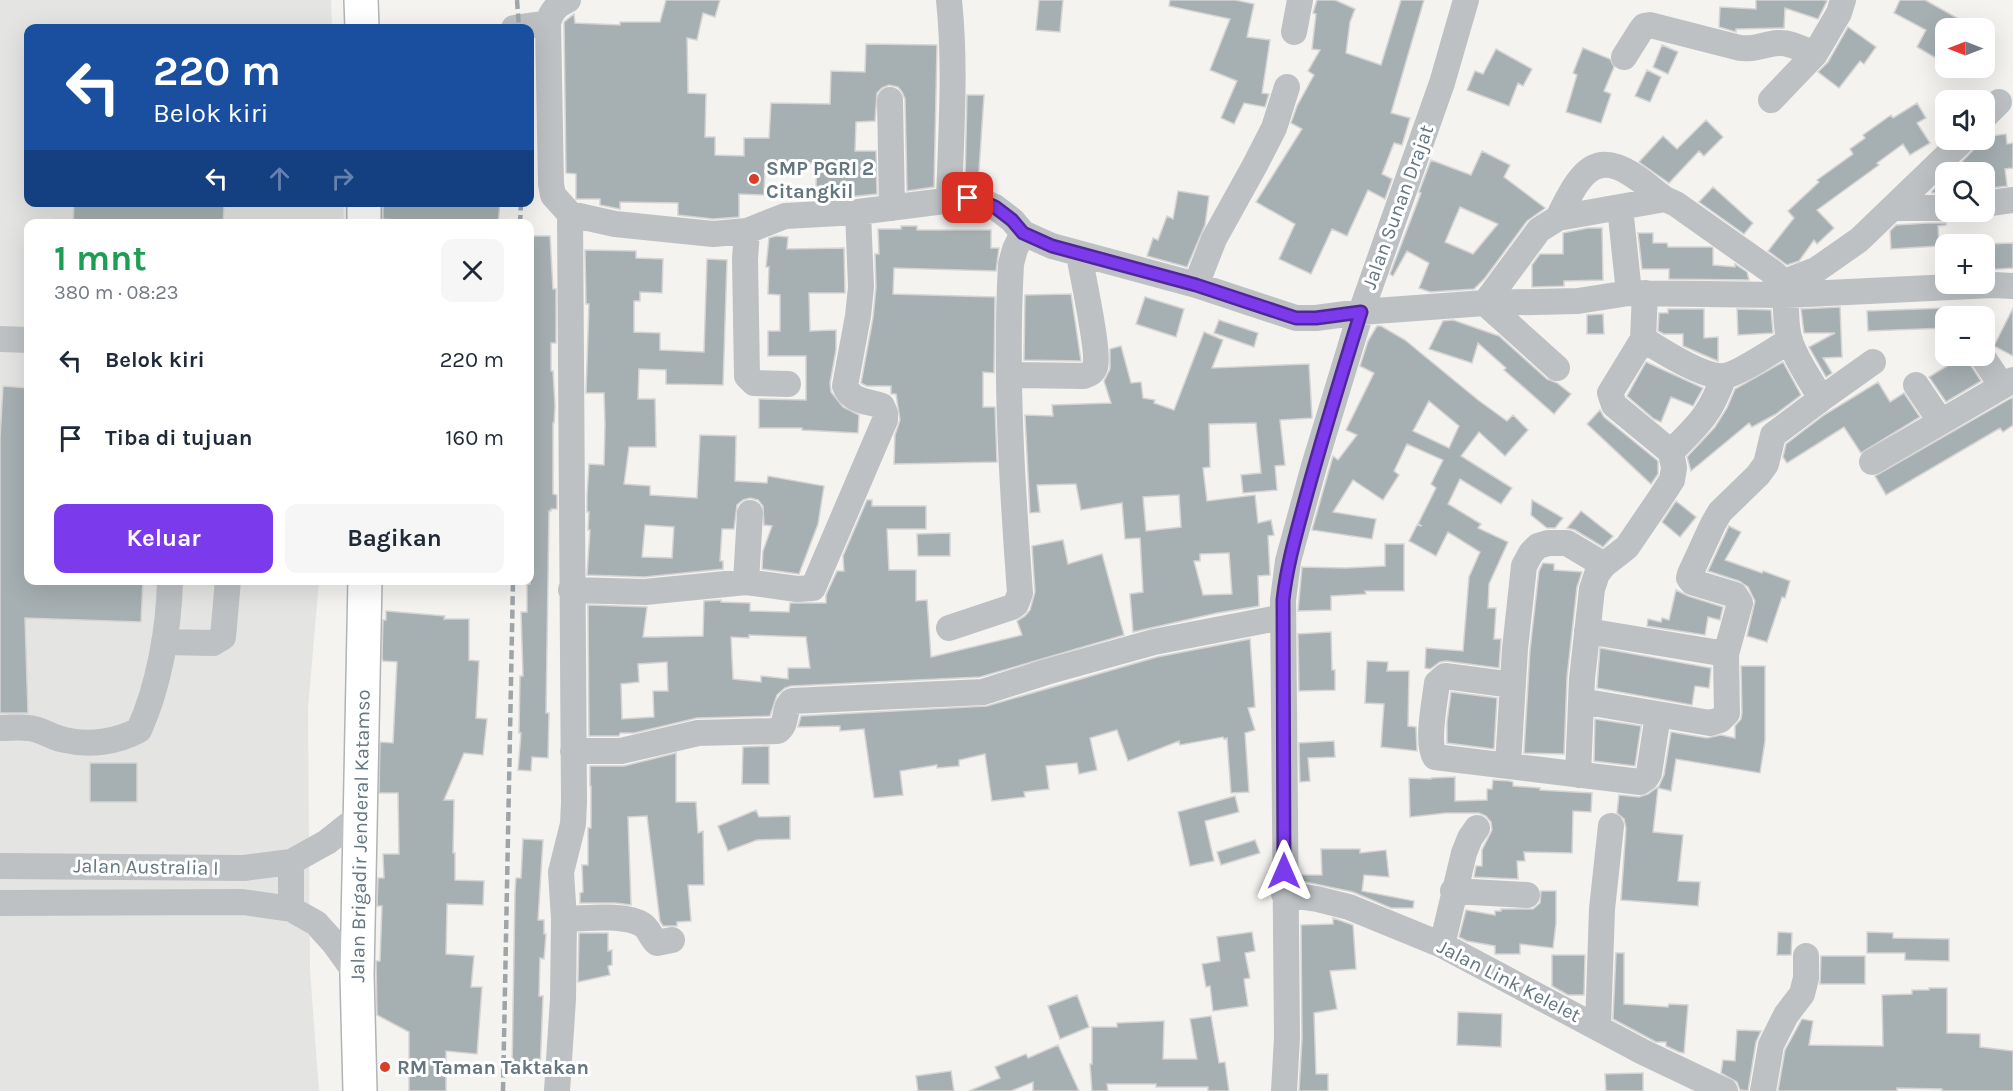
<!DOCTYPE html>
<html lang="id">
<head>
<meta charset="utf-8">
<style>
	body { margin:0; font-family:Karla,sans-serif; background:#f6f6f7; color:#1f2937; height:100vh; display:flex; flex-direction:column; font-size:22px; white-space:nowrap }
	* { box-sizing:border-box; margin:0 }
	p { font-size:20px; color:#747a83 }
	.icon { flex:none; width:33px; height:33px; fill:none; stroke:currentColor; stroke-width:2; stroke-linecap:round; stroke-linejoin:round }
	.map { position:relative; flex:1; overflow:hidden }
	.side { position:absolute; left:24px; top:219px; width:510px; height:366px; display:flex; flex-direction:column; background:#fff; border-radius:12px; box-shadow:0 6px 24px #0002 }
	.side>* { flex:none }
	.top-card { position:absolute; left:24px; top:24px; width:510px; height:183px; border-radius:12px; box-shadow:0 6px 24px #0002; background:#1a4fa0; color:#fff; overflow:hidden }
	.needle { width:39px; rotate:270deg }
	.tools { position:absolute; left:1935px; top:18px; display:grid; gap:12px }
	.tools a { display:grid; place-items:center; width:60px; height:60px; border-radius:12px; background:#fff; box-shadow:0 6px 24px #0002; font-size:30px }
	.pin { position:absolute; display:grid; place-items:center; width:51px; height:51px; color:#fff; margin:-26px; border-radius:12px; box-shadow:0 3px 9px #0006 }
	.me { position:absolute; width:66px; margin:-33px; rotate:0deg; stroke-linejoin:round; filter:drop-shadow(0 0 4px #0008) }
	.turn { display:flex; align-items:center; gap:21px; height:126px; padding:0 30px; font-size:27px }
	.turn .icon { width:78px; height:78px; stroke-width:2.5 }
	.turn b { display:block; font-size:42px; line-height:51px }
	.lanes { display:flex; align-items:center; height:57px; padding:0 30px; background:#0003; justify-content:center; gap:30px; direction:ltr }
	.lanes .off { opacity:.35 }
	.round { display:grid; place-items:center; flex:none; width:63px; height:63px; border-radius:12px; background:#f6f6f7 }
	.head { display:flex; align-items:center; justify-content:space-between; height:102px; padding:0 30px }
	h1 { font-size:36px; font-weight:700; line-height:45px; color:#1e9e55 }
	.action { display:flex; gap:12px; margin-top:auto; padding:12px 30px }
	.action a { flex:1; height:69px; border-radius:12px; background:#7c3aed; color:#fff; font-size:24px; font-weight:700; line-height:69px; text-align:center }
	.action a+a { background:#f6f6f7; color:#1f2937 }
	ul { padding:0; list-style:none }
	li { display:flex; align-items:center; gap:18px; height:78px; padding:0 30px }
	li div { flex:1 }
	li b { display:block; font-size:22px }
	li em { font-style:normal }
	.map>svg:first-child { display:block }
	.built { fill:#e4e5e3 }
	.building { fill:#a6afb2; stroke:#d5d4d3; stroke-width:1.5; fill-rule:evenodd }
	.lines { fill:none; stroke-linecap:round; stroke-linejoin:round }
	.highway-casing { stroke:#b0b4b6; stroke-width:36 }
	.minor { stroke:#bdc1c4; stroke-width:26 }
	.highway { stroke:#fff; stroke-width:33 }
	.rail { stroke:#9ea5a9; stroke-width:4.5; stroke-dasharray:9 4.5; stroke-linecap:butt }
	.route-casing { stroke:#51269a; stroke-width:15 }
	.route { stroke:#7c3aed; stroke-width:10 }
	.poi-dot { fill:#d93e2b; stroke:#fff; stroke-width:2 }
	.labels { text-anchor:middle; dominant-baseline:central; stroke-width:6; stroke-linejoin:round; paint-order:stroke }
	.poi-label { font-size:20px; font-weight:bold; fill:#64767f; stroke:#fff; text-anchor:start }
	.street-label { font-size:20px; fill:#64767f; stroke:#fff }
</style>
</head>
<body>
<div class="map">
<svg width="2013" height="1091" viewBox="0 0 2013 1091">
	<rect width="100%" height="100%" fill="#f4f3f0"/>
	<!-- built -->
	<path class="built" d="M0,0H331L332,28H28V202L343,203L344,223L28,224V580L319,581L308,709L310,970L319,1091H0Z"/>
	<!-- building -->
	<path class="building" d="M666,0H720L715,17L703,13L697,40L687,38L688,93L706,94L705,137H715V155L744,156V138H769L771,103L830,104L831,71L865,72L866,44L937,45L934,187L907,191L905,99L902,92L898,87L889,85L882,88L877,93L875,121L856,122L855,151H876L877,194L838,198V188L816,186L817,163L765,164L764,195L739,194V217L713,219L678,215V203L620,202V209L600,205V199H576V174L566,173L564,22L574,14L575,23L620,25V22H660Z
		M1039,0H1063L1060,32L1036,30Z
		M1170,0H1235L1254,4L1247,37L1270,40L1262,93L1269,94L1265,107L1244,103L1234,124L1221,118L1237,81L1210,70L1230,19L1169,6Z
		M1317,0H1335L1355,9L1350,22L1346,53L1381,65L1401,0H1424L1391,113L1410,118L1402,145L1394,143L1382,174L1392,179L1385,199L1368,190L1347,236L1332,229L1311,274L1279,259L1295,224L1256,202L1302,129L1291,123L1297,106L1314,75L1308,71L1320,50L1312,49L1316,14L1313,13Z
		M1756,0H1825L1827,1L1818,19L1785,8L1784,28L1736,29V32L1719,27L1720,7L1756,9Z
		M1900,0H1925L1975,28H1946V64L1917,47L1926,30L1894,13Z
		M1848,27L1876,47L1864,64L1860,61L1839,88L1818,72L1828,62Z
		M1662,45L1678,52L1668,74L1653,67Z
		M1583,48L1610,59L1614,67L1604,91L1611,94L1601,123L1566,112L1577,75L1573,73Z
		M1496,49L1532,69L1523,86L1518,83L1509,106L1467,90L1475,71L1483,74Z
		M1647,70L1661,77L1650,102L1635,96Z
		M967,95H984L978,185L965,183Z
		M1917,103L1926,118L1917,123L1930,143L1910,155L1903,144L1877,163L1879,165L1817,210L1834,228L1817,244L1814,240L1799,261L1787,265L1768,251L1794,218L1788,211L1819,182L1817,180L1853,154L1850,149L1865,138L1863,135L1891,115L1893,118Z
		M1706,120L1723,137L1704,156L1699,151L1669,183L1639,162L1663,136L1677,149Z
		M2006,134L2007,144L2013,143V168L2005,169L2007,186L1984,189V172H1955V169L1975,148L1984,147V137Z
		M1482,151L1510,165L1504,177L1545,208L1544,209L1527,221L1485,278L1474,289L1430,292L1419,288L1429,263L1407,251L1393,276L1390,274L1421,193L1419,192L1431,160L1471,175ZM1460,207L1498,224L1473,254L1445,242Z
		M1946,179V193H1932V191Z
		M1713,187L1753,223L1744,234L1699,202Z
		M1178,191L1209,196L1205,225L1187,267L1147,256L1153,238L1158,240L1167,216L1173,219Z
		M74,202L224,206L223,224H73Z
		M383,202H500L498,224H458L383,219Z
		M1927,223H1946V225L1938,226L1939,246L1891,249L1890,231L1896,225Z
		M901,226H917V230H991V248H999L996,271L894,268L893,294L995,297L994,373L983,372V407H995L997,462L894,464L895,435L900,420L896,394H891V386H867L861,383L873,318L876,287L875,254H879L878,229H901Z
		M1588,228H1602L1603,280L1564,281V286L1532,287V265L1540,254H1563V233Z
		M1638,233H1653V243H1667L1668,247H1711L1713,248V265L1735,267V264L1747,272L1749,280L1669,279V269H1642Z
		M530,236H550L553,289H556V343H551V371H553L555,406L554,423H553V494L557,495V509H551V511H549L546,713H549L548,758L532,757L531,771L518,770L521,733H519L520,676H523L521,612H527V584H530Z
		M776,236L788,237L787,249L844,248L845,293H809L810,331L836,330V350L830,383L831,392L843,407L859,415L858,433L802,430V428H759V399L806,400V356H768V331H780V295L768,294L769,267H766L769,238Z
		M2013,243V268L1984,270V244Z
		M585,250L636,251V258L663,259L662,293L640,292V301H634V332L660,333V350L704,352L707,259L727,260L723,385L666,384V370L639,369L638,399H655L656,447H629L624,484L650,486V495L697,498L700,435L736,436L735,481L767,483L768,476L824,486L818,524L799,574L762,569L763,551L772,526L764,525L763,506L758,500L750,498L743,500L737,505L734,529H722L720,561H723V569L644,577L587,575L590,530H588L589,512H587V495L589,464L604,465L605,425L604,393H586L589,304H586ZM645,525L674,527L672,558L642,557Z
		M1071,294L1081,361L1024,360L1025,295Z
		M1145,297L1184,309L1176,337L1136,324Z
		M1840,307L1842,357L1823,358L1832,373L1826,377L1809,347L1835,333H1804L1801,309Z
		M1946,308V328L1868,331L1867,311Z
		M2013,308V356L1994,346Z
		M1668,309H1704V338L1718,337V361L1683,346V334H1664L1658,331L1659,313H1668Z
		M1737,309L1771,310L1773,333L1738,335Z
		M1603,314L1604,334H1587V315Z
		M1219,320L1258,333L1254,347L1214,333Z
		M1453,320L1499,336L1547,379L1557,383L1571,394L1554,414L1504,370L1506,368L1478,343L1472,363L1429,349L1443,321Z
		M1377,326H1381L1405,340L1478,400L1507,421L1513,415L1528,430L1505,456L1479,432L1461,456L1512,488L1501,504L1460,479L1448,504L1481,524L1478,528L1508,542L1489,584L1488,608H1496L1494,639H1501L1499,668L1446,661L1440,662L1430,669L1425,668L1426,648L1463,651L1469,577L1480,552L1448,532L1436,556L1409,541L1417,525L1422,526L1418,524L1436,488L1431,484L1443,460L1407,444L1394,471L1399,475L1383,500L1353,480L1333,512L1376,519L1372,539L1312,530L1333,456L1338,460L1357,435L1346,430L1374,373L1360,366L1368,341ZM1429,401L1459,426L1449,448L1413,431Z
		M1204,332L1223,340L1212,368L1309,364L1312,418L1280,420L1285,465L1275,466L1277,490L1243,493L1241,475L1261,473L1256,423L1209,424L1210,467L1203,468L1207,501L1255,495L1258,523L1271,520L1274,535L1268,536L1270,575L1258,576L1259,606L1217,613L1133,632L1130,594L1143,592L1140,538L1125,539L1122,503L1081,510L1076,484L1037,485L1040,512L1030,513L1025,415L1053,416L1052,405L1111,403L1104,381L1110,369V349L1121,346L1131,383L1141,382L1143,398L1155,400L1154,403L1174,410ZM1179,495L1181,527L1146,531L1143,497ZM1229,553L1232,594L1203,595L1194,561H1200V554Z
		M1963,356H1967L1970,364L1981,381L1946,402L1929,377Z
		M1646,362L1703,388L1693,406L1671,397L1661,422L1654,419L1627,396Z
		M1783,362L1801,395L1776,414L1752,427L1749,423L1691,471L1687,457L1715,427L1727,408L1735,389Z
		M1878,382L1890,402L1904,393L1920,417L1861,453L1844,427L1787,463L1783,457L1786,444L1824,415Z
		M3,386L28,388L26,444H28V580H143L141,622L25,618L28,713H0V438Z
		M2013,397V425L2003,432L2000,428L1886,495L1875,476Z
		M1600,410L1604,417L1658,461V474L1651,484L1587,424Z
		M867,500H872V506H926V529H887L889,570H916V601L927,600L931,657L1022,635L1017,621L1025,616L1030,610L1035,592L1032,546L1063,540L1068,564L1102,554L1124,635L980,677L791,686L785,688L777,695L770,716L697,718L634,733H620L619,736H589L588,605L647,607L643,637H656L703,636L704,601L721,600V602L750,603V611L789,612L790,603H826V595L837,571H844L843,556ZM749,635L806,637L810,668H788V679L761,676V682L733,679L731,637L749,638ZM667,662L668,691H653L654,717L622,719L621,684L639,682L638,664Z
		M1532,500L1563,518L1555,528H1547L1531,515Z
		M1676,501L1696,517L1680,537L1662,522Z
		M1581,511L1613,536L1603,547L1575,530L1567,528Z
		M1729,526L1741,532L1725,560L1762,573L1763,571L1790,581L1785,598L1782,597L1767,642L1747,636L1755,601L1748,587L1739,581L1708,571Z
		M950,533V556H918L917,534Z
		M1385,544H1404V591H1365L1366,594L1331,596V610L1298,611L1302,567L1346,568L1385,566Z
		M1543,563L1554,564V570L1582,572L1577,587L1567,677L1564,754L1524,753L1530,650L1539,571Z
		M1676,590L1688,596L1723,607L1720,620L1708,617L1705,635L1647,626L1648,619L1661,622L1662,618L1669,620Z
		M386,611L445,616L444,619H469V660L479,661L476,718L487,719L483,755L464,753L444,800H454L453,853H455V880L484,881L483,905L447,904L446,954L474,956L471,987H482L477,1054L446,1051V1091H409V1032L377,1015L376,961H380L382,906H377L378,878H384L383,854H399L398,793H379L380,742L393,743L397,662L383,661L382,658L383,620H386Z
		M1331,632L1332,670H1335V690L1299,691L1298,634Z
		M1250,639L1255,707L1248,708L1255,730L1245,733L1249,792L1231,793L1227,738L1224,739L1223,737L1180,745L1179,741L1128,761L1117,730L1090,738L1097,770L1079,774L1077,763L1046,766L1049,789L1024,792L1025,797L992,801L985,754L959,760V766L937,768V765L900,771L903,795L874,798L864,729L840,731V726L798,727L801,716L987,706L1157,657Z
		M1600,648L1711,668L1709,688L1695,686L1692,705L1597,688Z
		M1367,661L1388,662L1387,671H1409L1408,726L1416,727L1417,751L1381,747L1384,704L1365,703Z
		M1741,666H1765V741L1760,773L1676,759L1671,791L1658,788L1653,832L1683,835L1678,881L1700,882L1698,906L1621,900L1626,828L1624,819L1617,813L1619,795L1639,797L1648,794L1659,786L1664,775L1671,732L1707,738L1721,735L1735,738V726L1741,719L1742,713Z
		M1451,692L1497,698L1494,749L1447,743V722Z
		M1595,719L1641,726L1635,766L1594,761Z
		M1334,741L1335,757L1308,758L1310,781L1300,782L1299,743Z
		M769,746V784H742L743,747Z
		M676,753V802H696L698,833L703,831L704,885H688L691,921L677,922V926H663L660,921L647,816L628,817L631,905L616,903H580V893L583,892L582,865H588V828H591V786H590V766H624Z
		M90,763H137V802H90Z
		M1455,777V801L1487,800V789H1492L1493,780L1509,781L1513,782V786L1540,788V790L1592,793L1591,812L1573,811L1572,853L1524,852L1525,861H1517L1518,879L1474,877L1476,866H1482V850L1492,830L1491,822L1486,816L1479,813H1446L1410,817L1409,778L1431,779V778Z
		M1235,796L1239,812L1205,821L1214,861L1190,866L1178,812Z
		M756,810L759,817L790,816V839L757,840L728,851L718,826Z
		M523,839L543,840L538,920H544V934H546L544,959L540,958L539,996H543L540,1072H512L515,892L516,878H521Z
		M1255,840L1260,853L1221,865L1217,852Z
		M1321,849H1360V853L1386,850L1389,877L1364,875L1362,891L1414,901L1413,908H1391L1353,892L1301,881V875H1322Z
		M1541,891H1556V923L1553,948L1520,944V954H1495V946L1467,941L1459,937L1466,910L1495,915V911H1501V909H1533L1540,903Z
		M1333,918L1353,925L1356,969L1330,971L1337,1009L1314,1013L1316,1074H1328V1091H1299L1302,1038L1301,925L1333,924Z
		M1252,932L1255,951L1245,953L1250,978L1244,979L1248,1006L1213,1011L1210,986L1206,987L1202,964L1220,961L1217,937Z
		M1778,932L1792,933L1791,955H1777Z
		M1867,932L1893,933V938L1949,939V961L1905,960V953H1867Z
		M579,933H608V951L612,950V965L608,966L610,975L578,982Z
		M1616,953H1624V1004L1668,1007L1669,1004L1688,1005L1684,1053L1679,1052L1666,1046V1042H1656L1613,1019Z
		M1552,955H1585L1584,995H1568L1552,986Z
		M1821,956H1865V984H1820Z
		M1929,988H1947V1033L1980,1034V1047L2013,1051V1091H1942V1089L1897,1088V1091H1778L1785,1050L1802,1019L1813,1021L1809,1045L1883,1046L1882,995L1912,994V990H1929Z
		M1077,995L1089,1027L1060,1039L1048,1006Z
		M1458,1012L1502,1014L1501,1047L1457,1045Z
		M1211,1016L1219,1063L1225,1062L1229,1091H1208V1087H1156V1084H1107L1108,1091H1092L1090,1064H1092V1027H1117V1023L1164,1021L1163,1059H1197L1190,1019Z
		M1737,1030L1761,1031L1756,1042L1748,1091L1740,1090L1737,1082L1721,1073L1723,1060L1735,1061Z
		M1058,1045L1079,1091H1033V1082L1011,1091H969L1000,1078L995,1067L1026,1054L1028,1058Z
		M951,1071L954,1091H918L916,1076Z
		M1643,1073V1091H1606L1605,1074Z"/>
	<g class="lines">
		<defs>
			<g id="highway">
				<path d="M361,0L362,28"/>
				<path d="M364,202V224"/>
				<path id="s1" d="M360,1091L357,975L365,580"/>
			</g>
		</defs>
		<!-- highway casing -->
		<use href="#highway" class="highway-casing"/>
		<!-- minor -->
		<path class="minor" d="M568,0C557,5 551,11 548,23L551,184L553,195L570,214L615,224L713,234L747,231L785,216L858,212L968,198L982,201L995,207L1012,220L1023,233L1052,246L1196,285L1296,318H1316L1361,312L1485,303L1578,301L1629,293L1786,295L1993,285L2013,286
			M514,28L548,23
			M1294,32L1300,0
			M1624,57L1641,30L1644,26L1650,25L1740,48C1754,50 1764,44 1778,43C1791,42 1803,50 1815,54L1839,13L1843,0
			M890,100L892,208
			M1771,100L1815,54
			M1984,117L1999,102
			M949,201C951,133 956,67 949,0
			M1984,204L2013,200
			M1620,207L1629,293
			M1893,208H1946
			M1558,218C1565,204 1572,188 1582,177C1608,146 1641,182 1665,199
			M747,231L745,259L747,376L754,383L788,384
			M1782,283L1816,270L1859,240L1963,140
			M1196,285L1214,239L1255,165L1274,128L1287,87
			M1645,293L1643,339C1660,350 1704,378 1724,376C1737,375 1777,348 1790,340
			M0,339L28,340
			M1982,356L2002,386
			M1557,368L1485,303L1539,230L1558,218L1665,199L1676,204L1775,274C1792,296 1782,317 1790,341C1797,362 1811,380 1821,399L1773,435L1766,464L1758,475L1720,512L1713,524L1690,574L1689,578L1692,582L1735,595L1740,603L1726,654L1727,713L1720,720L1710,723L1581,701
			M1009,375L1084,376C1089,374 1093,373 1095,367C1100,353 1082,274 1079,254
			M1916,385L1941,422
			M1821,399L1873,362
			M1671,452C1699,424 1710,415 1724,376
			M1872,462L2013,380
			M750,513L746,582L797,589L813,588L885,420V413L882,406C868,401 851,402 845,386L858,316L861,287L858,212
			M571,590L645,592L746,582
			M949,628L1012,607L1016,604L1020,593C1012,484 1005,374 1011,264L1015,249L1023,233
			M1587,631L1726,654
			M164,642L213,643L223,637L228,580
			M1513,685L1445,676L1437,683C1435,700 1426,743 1435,757L1640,782L1646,778L1649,773L1658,715
			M0,728C9,728 19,727 29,728C42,729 52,738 65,740C89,746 117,742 139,730C159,686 169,629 170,580
			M573,751H621L698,733L778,731C789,722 782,710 792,701L983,692L1046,672L1154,642L1283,617
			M1508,765L1515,649L1524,566L1531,553L1538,546L1548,543H1567L1604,565
			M1578,775L1582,679L1592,589L1597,574L1604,565L1627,547L1659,500L1672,480L1674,468L1671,452L1614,405L1610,393L1643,339
			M0,866L244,868L291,862L327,842L361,815
			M1453,891L1527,895
			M1284,894L1317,899L1349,907L1442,945L1643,1052L1725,1091
			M0,903L243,902L291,909L316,923L334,943L357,975
			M291,909V862
			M564,919C585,919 625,913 643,925C649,929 651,938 657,943L672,940
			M1442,945L1464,853L1470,838L1477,828
			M1598,1027L1602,909L1611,826
			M557,1091L563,999L564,919L561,872L573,824L574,802L570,214
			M1284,1091L1287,1038L1283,600L1288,561L1314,466L1361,312L1442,83L1466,0
			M1763,1091L1771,1045L1786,1015L1802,994L1806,978V956"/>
		<!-- highway -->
		<use href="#highway" class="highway"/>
		<!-- rail -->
		<path class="rail" d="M517,0L519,28
			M520,224L521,202
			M503,1091L513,580"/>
	</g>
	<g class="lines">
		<defs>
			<path id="route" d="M968,198L982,201L995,207L1012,220L1023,233L1052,246L1196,285L1296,318H1316L1361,312C1342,373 1323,435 1306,497C1297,531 1287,564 1283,600L1284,871"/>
		</defs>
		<!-- route casing -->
		<use href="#route" class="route-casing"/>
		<!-- route -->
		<use href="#route" class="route"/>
	</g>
	<!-- markers -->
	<g class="poi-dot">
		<circle cx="754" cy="179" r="6"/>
		<circle cx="385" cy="1067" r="6"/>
	</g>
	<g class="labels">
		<!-- poi labels -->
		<g class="poi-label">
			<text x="766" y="168">SMP PGRI 2<tspan x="766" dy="23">Citangkil</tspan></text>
			<text x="397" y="1067">RM Taman Taktakan</text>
		</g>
		<!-- street labels -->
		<g class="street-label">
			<text transform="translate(1398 207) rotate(-70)">Jalan Sunan Drajat</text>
			<text stroke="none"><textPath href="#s1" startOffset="255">Jalan Brigadir Jenderal Katamso</textPath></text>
			<text transform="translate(146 867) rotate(1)">Jalan Australia I</text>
			<text transform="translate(1509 981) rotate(27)">Jalan Link Kelelet</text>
		</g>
	</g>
</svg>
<div class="tools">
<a><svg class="needle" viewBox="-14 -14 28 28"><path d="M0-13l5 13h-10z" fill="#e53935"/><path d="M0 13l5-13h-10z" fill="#747a83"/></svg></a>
<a><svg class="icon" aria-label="sound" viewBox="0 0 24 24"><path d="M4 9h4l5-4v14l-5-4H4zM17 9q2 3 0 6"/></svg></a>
<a><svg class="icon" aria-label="search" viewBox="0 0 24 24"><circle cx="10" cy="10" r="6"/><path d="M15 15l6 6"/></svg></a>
<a>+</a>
<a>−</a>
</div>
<div class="pin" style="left:968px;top:198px;background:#d93025"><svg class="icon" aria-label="arrive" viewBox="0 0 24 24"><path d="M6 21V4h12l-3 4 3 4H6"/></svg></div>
<svg class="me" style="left:1284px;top:871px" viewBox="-20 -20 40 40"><path d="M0-17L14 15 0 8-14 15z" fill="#7c3aed" stroke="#fff" stroke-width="4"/></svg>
<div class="top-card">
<div class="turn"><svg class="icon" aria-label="left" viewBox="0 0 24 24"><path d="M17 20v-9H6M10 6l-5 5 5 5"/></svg><div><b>220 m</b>Belok kiri</div></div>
<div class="lanes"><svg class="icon" aria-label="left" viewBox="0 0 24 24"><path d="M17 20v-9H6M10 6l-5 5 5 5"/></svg><svg class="icon off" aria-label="ahead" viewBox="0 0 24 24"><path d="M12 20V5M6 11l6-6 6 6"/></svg><svg class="icon off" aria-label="right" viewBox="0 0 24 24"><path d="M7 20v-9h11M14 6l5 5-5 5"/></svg></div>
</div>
<section class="side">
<div class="head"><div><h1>1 mnt</h1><p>380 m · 08:23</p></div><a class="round"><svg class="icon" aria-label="close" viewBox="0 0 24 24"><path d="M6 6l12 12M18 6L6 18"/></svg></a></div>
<ul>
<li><svg class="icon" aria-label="left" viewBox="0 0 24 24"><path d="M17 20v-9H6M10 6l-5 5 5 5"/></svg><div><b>Belok kiri</b></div><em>220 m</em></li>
<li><svg class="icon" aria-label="arrive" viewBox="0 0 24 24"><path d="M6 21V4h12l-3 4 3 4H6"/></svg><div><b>Tiba di tujuan</b></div><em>160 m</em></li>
</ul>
<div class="action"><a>Keluar</a><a>Bagikan</a></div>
</section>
</div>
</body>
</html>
